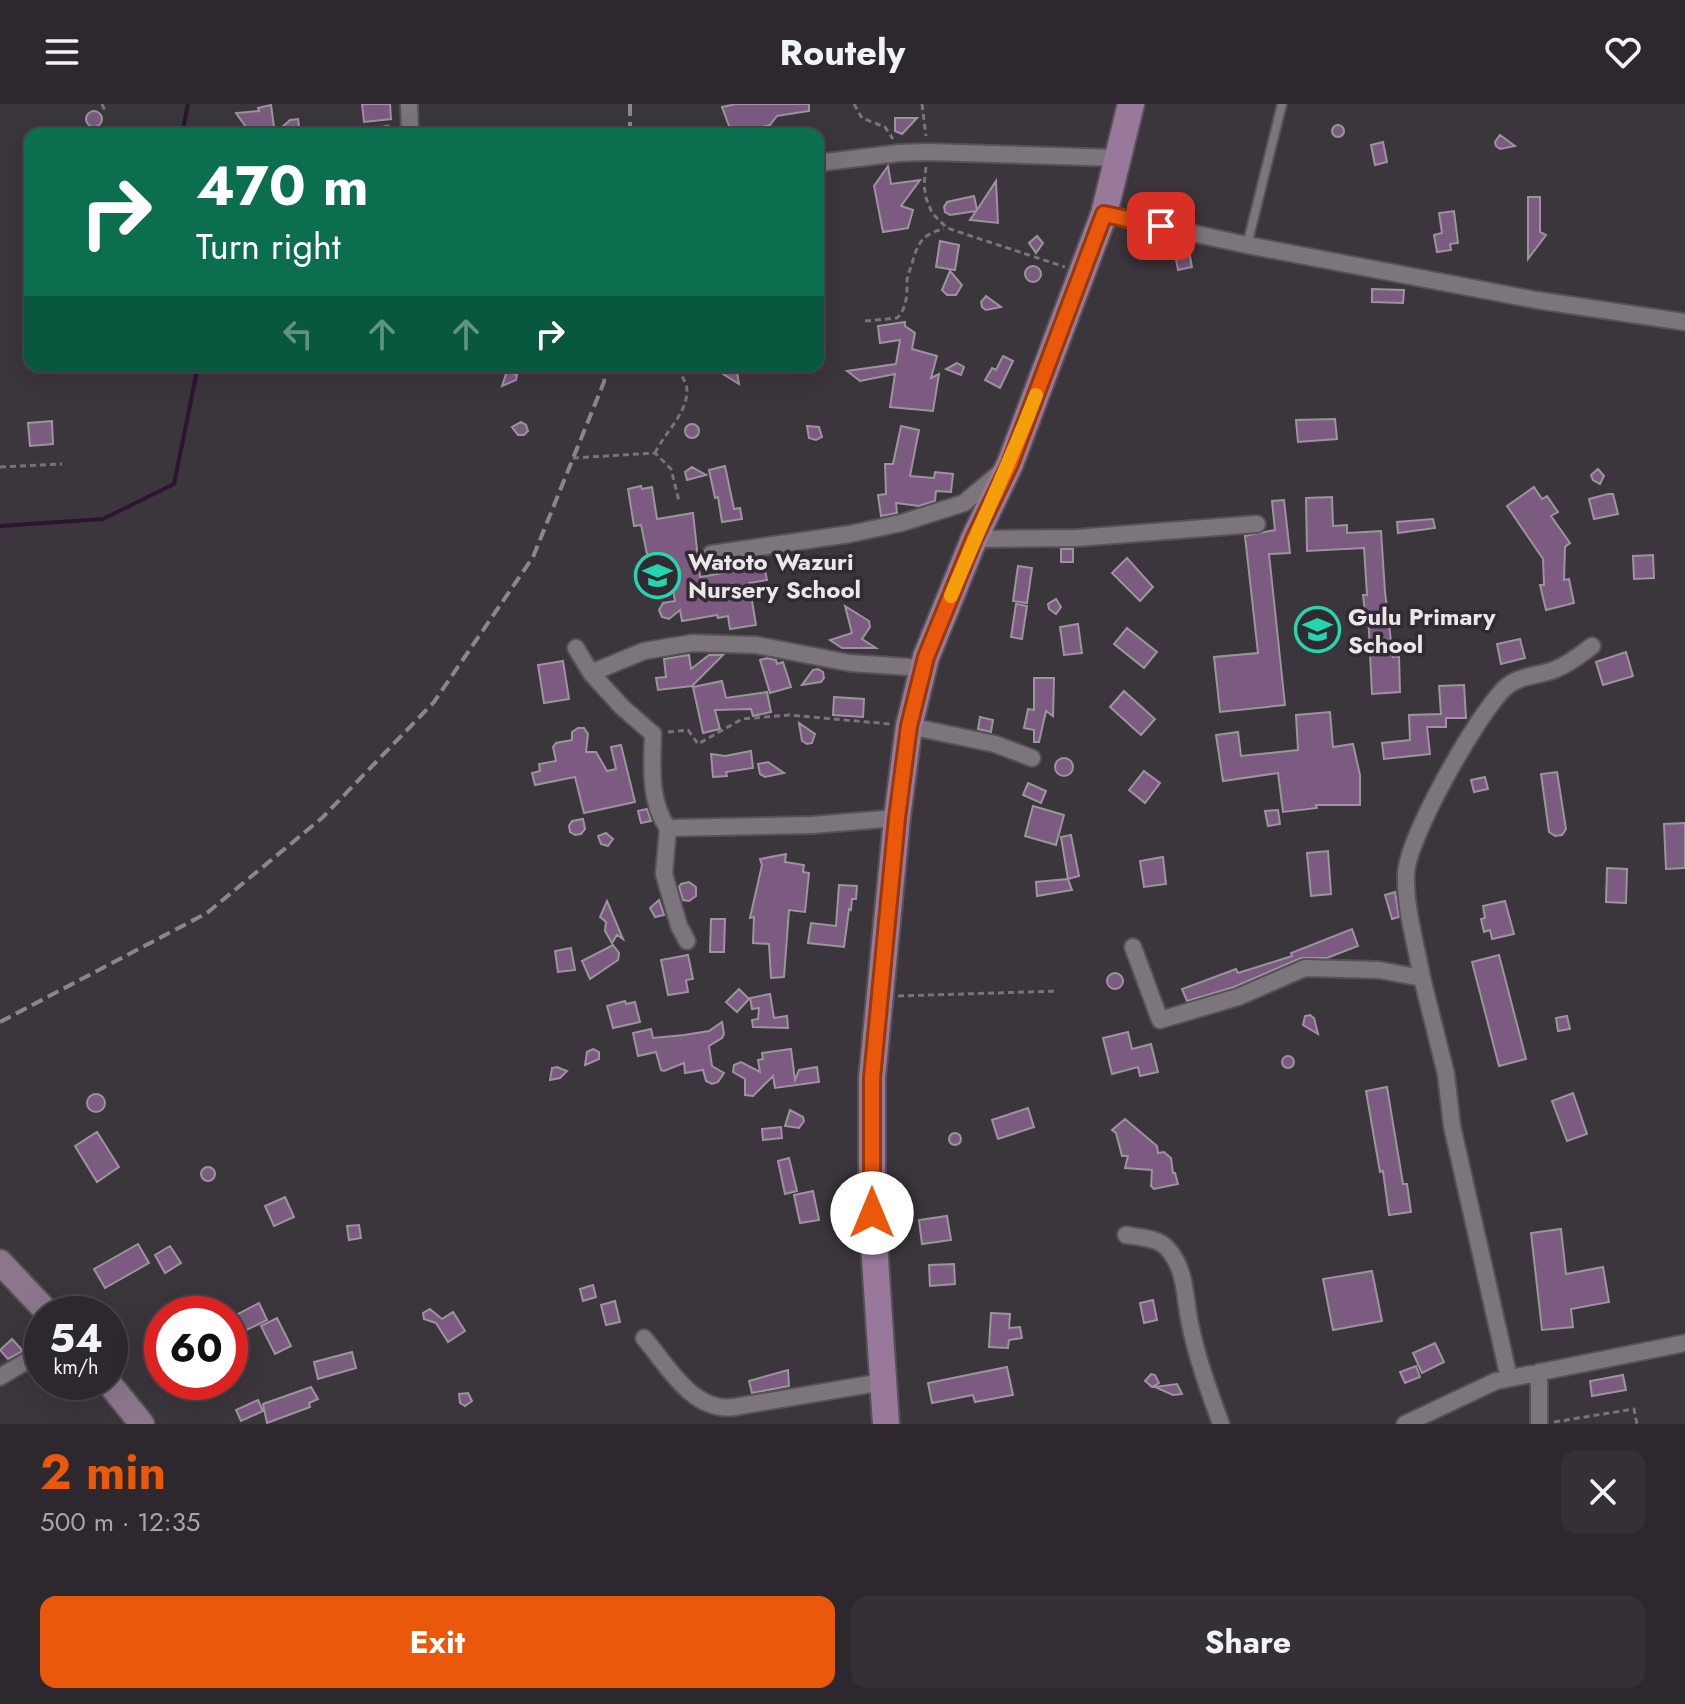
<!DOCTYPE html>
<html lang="en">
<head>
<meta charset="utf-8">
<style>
	body { margin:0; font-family:Jost,sans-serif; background:#343035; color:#f1f3f6; height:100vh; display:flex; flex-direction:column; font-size:30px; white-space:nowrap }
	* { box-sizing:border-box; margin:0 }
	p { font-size:26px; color:#a6a6aa }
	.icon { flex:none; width:44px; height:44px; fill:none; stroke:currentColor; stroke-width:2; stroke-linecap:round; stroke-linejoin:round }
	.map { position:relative; height:1320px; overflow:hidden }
	.side { display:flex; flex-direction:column; background:#2c282d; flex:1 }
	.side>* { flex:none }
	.hud { position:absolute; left:24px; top:24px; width:800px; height:244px; border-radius:16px; box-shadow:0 8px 32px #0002,0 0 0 2px #484449; background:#0b6e4f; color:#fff; overflow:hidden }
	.speed { position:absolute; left:24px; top:1192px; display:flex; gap:16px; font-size:40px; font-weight:700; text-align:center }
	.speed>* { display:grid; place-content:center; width:104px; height:104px; border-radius:50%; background:#2c282d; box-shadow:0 8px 32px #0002,0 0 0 2px #484449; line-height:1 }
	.speed small { font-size:20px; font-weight:400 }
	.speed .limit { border:12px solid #d22; background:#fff; color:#111 }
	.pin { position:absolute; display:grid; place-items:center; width:68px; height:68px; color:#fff; margin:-34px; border-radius:16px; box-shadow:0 4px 12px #0006 }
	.me { position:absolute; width:88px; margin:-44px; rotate:0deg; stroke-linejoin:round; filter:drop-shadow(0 0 6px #0008) }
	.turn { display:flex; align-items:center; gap:28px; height:168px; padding:0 40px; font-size:36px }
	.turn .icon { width:104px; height:104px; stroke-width:2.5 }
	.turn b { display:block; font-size:56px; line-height:68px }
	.lanes { display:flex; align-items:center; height:76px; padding:0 40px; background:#0003; justify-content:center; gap:40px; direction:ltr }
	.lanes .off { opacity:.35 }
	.round { display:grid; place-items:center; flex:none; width:84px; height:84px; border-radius:16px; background:#343035 }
	.headline { display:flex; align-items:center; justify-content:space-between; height:136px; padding:0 40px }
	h1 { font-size:48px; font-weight:700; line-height:60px; color:#ea580c }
	.action { display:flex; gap:16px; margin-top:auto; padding:16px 40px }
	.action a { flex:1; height:92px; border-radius:16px; background:#ea580c; color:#fff; font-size:32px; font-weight:700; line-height:92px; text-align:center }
	.action a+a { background:#343035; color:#f1f3f6 }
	header { display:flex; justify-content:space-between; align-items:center; height:104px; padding:0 40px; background:#2c282d; font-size:36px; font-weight:700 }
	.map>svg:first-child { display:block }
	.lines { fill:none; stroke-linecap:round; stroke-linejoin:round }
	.stream { stroke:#2f1333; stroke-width:4 }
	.building { fill:#7c5b80; stroke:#9b949c; stroke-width:2 }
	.service-casing { stroke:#565157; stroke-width:12 }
	.minor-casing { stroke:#565157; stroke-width:20 }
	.secondary-casing { stroke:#565157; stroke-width:28 }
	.primary-casing { stroke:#565157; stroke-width:30 }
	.path { stroke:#79747a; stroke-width:3; stroke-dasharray:6 4; stroke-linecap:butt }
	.service { stroke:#7c757c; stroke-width:8 }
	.minor { stroke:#7c757c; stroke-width:16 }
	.secondary { stroke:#8a778c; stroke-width:24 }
	.primary { stroke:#98799b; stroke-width:26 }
	.rail { stroke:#8b868b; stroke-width:4; stroke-dasharray:12 6; stroke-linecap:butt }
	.route-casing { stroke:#983908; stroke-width:20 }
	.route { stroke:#ea580c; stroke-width:14 }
	.slow { stroke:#f59e0b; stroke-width:14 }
	.labels { text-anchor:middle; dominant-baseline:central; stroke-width:7; stroke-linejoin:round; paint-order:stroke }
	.poi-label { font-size:24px; font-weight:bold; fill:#eae6ea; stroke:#312b31; text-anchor:start }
</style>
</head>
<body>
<header><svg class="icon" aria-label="menu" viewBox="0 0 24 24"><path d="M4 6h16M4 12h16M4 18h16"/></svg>Routely<svg class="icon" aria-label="heart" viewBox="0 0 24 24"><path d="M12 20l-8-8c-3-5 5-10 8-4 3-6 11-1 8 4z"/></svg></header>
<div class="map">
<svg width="1685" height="1320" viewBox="0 0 1685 1320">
	<rect width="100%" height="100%" fill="#3b353c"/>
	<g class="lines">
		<!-- stream -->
		<path class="stream" d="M182,30L188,0
			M0,422L103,415L174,380L198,262"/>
	</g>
	<!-- building -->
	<path class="building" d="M362,0H390L391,15L364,18Z
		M736,0H809V7L777,12L770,21L755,25L756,30H732L722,3Z
		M271,1L275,30H251L236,9L259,7L258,4Z
		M86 15a8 8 0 1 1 16 0a8 8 0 1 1-16 0Z
		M895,14H917L902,30L895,27Z
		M298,15L299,22L295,28L281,24L290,16Z
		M1332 27a6 6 0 1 1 12 0a6 6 0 1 1-12 0Z
		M1500,31L1515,42L1500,45L1496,42L1495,38Z
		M1383,38L1387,58L1375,61L1371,41Z
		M888,62L891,80L920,76L901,102L913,106L908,124L883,128L874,82Z
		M996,77L998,119L970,116L976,107L950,111L945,108L944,103L947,98L974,92L977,106Z
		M1528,93H1540V128L1546,131L1528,155Z
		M1454,107L1458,139L1450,140L1451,146L1437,148L1434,131L1442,129L1439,109Z
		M1037,132L1043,139L1036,149L1029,139Z
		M940,137L959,141L955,166L936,163Z
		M1189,147L1192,163L1178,166L1175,150Z
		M1025 170a8 8 0 1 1 16 0a8 8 0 1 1-16 0Z
		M950,167L962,181L956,191H947L942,186Z
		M1372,185L1404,186L1403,199L1372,198Z
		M986,192L1001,203L986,206L982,203L981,198Z
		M905,218V222L915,229L912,245L937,252L931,274L939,270L933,307L890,303L895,270L860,277L847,267L896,260L900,236L880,239L878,222Z
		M1003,252L1013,257L1000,284L985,276L992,264L996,266Z
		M957,259L964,263L961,271L946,265Z
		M736,262L739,280L723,270L728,263Z
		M509,267L517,271L516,276L502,282L506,270Z
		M1335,315L1337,335L1298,338L1296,316Z
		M52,317L53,340L30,342L28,319Z
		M521,318L526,321L528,327L524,331H518L512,323Z
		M685 327a7 7 0 1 1 14 0a7 7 0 1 1-14 0Z
		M807,322L819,323L822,333L816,336L809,334Z
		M901,322L919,326L910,372L934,374L935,368L953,370L951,388L936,387L935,397L919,402L896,399L897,409L881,412L878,391L886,390L885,360H893Z
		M725,362L734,405L740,404L742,415L722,418L718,393L715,394L709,366Z
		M692,363L706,371L687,376L685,368Z
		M1598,365L1604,372L1600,380L1593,376L1591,371Z
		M641,382L642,385L652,383L657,415L693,409L700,473L764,462L767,476L749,479L756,521L730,525L728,512L718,514L717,511L682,517L680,506L669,515L662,513L659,506L663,499L675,497L670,471L652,474L641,421L634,422L628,385Z
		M1534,383L1542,395L1547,392L1558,408L1551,412L1570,439L1565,443L1564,476L1569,475L1574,499L1546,506L1540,481H1544L1543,455L1507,402Z
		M1608,390H1613L1618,410L1594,415L1589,395Z
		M1332,393L1333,422L1347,421V429L1381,427L1385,488L1393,553H1399L1400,588L1372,590L1368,508H1365L1363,491H1367L1364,444L1307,447L1306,394Z
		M1284,396L1290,449L1269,450L1285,601L1220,608L1214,553L1258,549L1245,432L1275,426L1272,397Z
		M1433,415L1435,424L1398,429L1397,418Z
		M1061,445H1073V458H1061Z
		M1653,451L1654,474L1634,475L1633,452Z
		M1127,454L1153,483L1140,497L1112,469Z
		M1018,462L1032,464L1027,499L1013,497Z
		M1056,495L1061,503L1056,510L1049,505L1048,500Z
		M1016,500L1027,502L1022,535L1011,533Z
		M845,502L869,517L870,523L862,535L876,544H842L830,536L852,529Z
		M1078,520L1082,549L1064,551L1060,523Z
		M1127,524L1157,548L1144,564L1114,540Z
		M1520,535L1525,554L1501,560L1497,540Z
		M1626,548L1633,572L1603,581L1596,558Z
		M689,551L691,565L709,551H723L692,582L658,586L656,574L666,573L664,555Z
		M767,554L776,556L777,560L783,558L791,583L770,589L760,556Z
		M563,557L569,595L544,599L538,561Z
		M818,565L823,568L824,574L821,578L802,581L813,566Z
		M1034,574H1054L1053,612L1046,607L1039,638H1034V626L1024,624L1028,605L1034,606Z
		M722,577L726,594L767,588L771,608L753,612L751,605L715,606L720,625L703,629L693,583Z
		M1464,581L1466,614H1446V623H1427L1430,650L1384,655L1382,639L1410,636L1409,611L1441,610L1439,582Z
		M1124,587L1155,615L1141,631L1110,603Z
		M834,593L864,595L863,613L833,611Z
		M1330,608L1333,643L1353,640L1360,671V701H1316L1317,704L1283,708L1278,669L1223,677L1216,631L1238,628L1241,652L1298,646L1296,611Z
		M980,613L993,616L991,628L978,625Z
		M799,619L815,630L812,639L807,640L802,637Z
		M578,624H584L588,630L586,648H596L607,667L616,665L611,643L621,641L635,698L584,709L575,673L535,681L532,669L540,667L539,660L556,657L553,643L556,639L572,636V628Z
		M751,647L753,664L726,668L727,672L713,673L711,650L725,652Z
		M1055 663a9 9 0 1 1 18 0a9 9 0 1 1-18 0Z
		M768,658L784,669L765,673L760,670L758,660Z
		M1144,667L1160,679L1145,699L1129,686Z
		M1557,668L1566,725L1562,731L1555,732L1549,728L1541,670Z
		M1485,673L1488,685L1474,688L1471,676Z
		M1028,679L1046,687L1041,699L1023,691Z
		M1033,702L1064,711L1056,741L1025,732Z
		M647,705L651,717L641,719L638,707Z
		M1278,706L1280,720L1268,722L1265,707Z
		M583,715L585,725L581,730L575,731L570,728L569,722L572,717Z
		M1685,719V764L1666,765L1664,720Z
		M606,729L613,735L608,742L601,740L598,732Z
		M1071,731L1079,772L1068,775L1072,786L1037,792L1036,778L1068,775L1061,733Z
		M1328,747L1331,790L1311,792L1307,749Z
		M786,750L785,758L804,761L803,768L809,769L805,808L789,806L784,873L771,874L769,840L753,839L754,813L750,814L762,761L760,755Z
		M1163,753L1166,780L1144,783L1140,757Z
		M1607,764L1627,765L1626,799L1606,798Z
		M689,778L696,783V792L689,797L683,796L679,783L681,780Z
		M839,781L857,782L856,795H852L851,806L849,805L844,843L808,839L811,819L836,822Z
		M1395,788L1399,813L1392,815L1385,791Z
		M659,796L664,811L655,813L650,804Z
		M607,797L623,835L617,831L612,839L605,827L606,818L600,813Z
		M1505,797L1514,830L1492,835L1490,826L1484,828L1481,815L1485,814L1483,802Z
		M711,815H725L724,848H710Z
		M1352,825L1358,842L1327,854H1301L1234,883L1187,897L1182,885L1236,865L1238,869L1292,852L1291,849Z
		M613,841L619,849L618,856L590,875L582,857Z
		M571,844L575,866L558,868L555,847Z
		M688,851L693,875L686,876L688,888L668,891L661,856Z
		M1499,851L1526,955L1499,962L1472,858Z
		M1107 877a8 8 0 1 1 16 0a8 8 0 1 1-16 0Z
		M739,885L749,895L737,908L726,898Z
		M770,890L774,914L787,912L788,924L753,923L752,916L758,915L759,904L752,905L750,894Z
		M625,897L626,900L635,898L640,918L613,924L607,902Z
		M1310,911L1314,914L1318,930L1303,921L1305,912Z
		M1567,912L1570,925L1558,927L1556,914Z
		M722,918L724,930L722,934L709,942L712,962L724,969L718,978L712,980L706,977L703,966L685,969L684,959L664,967L661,966L656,948L638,952L633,929L651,925L653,934L684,931L709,927Z
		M1128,928L1132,945L1151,940L1158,968L1140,972L1138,963L1112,970L1103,934Z
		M593,945L599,948V955L585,961L587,948Z
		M791,945L795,976L799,966L817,963L819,978L775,984L773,972L753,992L745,991V975L733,968L734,961L741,958L760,968L758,956L763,955L762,949Z
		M1282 958a6 6 0 1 1 12 0a6 6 0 1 1-12 0Z
		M557,963L567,967L560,974L550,976L552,964Z
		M1387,983L1403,1080H1407L1411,1108L1389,1111L1383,1067L1380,1068L1366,987Z
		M1573,989L1587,1030L1567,1037L1552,997Z
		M87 999a9 9 0 1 1 18 0a9 9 0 1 1-18 0Z
		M1028,1004L1034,1023L998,1035L992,1016Z
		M790,1006L803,1013L804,1017L799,1024L785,1022Z
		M1125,1015L1157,1042L1158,1049L1164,1048L1171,1054L1173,1069H1175L1178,1080L1154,1085L1151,1082L1152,1066L1125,1064L1128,1052H1122L1116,1029L1112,1026Z
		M781,1023L782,1034L763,1036L762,1025Z
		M97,1028L119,1063L97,1078L75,1042Z
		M949 1035a6 6 0 1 1 12 0a6 6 0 1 1-12 0Z
		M789,1054L797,1087L785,1090L778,1057Z
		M201 1070a7 7 0 1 1 14 0a7 7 0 1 1-14 0Z
		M813,1087L819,1116L800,1119L794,1091Z
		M285,1093L294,1113L274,1122L265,1102Z
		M947,1112L951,1136L922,1140L919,1116Z
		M359,1121L361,1134L349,1136L347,1122Z
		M1561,1125L1566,1170L1603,1163L1609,1198L1571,1205L1573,1223L1542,1226L1531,1129Z
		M138,1140L149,1159L105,1184L94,1165Z
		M170,1142L181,1159L165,1169L155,1151Z
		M954,1160L955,1180L930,1182L929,1161Z
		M1372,1167L1382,1217L1333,1226L1323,1175Z
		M593,1181L596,1193L583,1197L580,1185Z
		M191,1196L198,1210H163Z
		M1153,1196L1157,1216L1144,1219L1140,1199Z
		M615,1197L620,1218L606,1221L601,1201Z
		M259,1199L267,1216L230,1234V1214Z
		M430,1205L442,1215L453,1208L465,1227L448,1238L436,1219L424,1215L423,1209Z
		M991,1209L1010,1210L1009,1224L1020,1223L1022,1234L1009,1236L1008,1244L989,1243Z
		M277,1214L291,1242L275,1250L261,1222Z
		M12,1235L23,1247L8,1255L0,1246Z
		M1435,1239L1444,1258L1422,1269L1413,1249Z
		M352,1248L356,1264L318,1275L314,1258Z
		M1416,1262L1420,1273L1405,1279L1400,1268Z
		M1007,1263L1013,1291L975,1298L973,1291L932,1299L928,1279Z
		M788,1266L789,1282L752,1289L749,1277Z
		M1151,1270L1155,1271L1159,1279L1152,1283L1145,1277Z
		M1623,1271L1626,1286L1592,1292L1590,1277Z
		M1177,1280L1182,1290L1173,1291L1155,1283Z
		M311,1283L318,1295L309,1299L310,1303L267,1319L263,1300Z
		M468,1289L472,1297L465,1302L460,1299L459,1290Z
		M258,1296L263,1307L241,1317L236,1306Z"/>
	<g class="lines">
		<defs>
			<path id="service" d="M1247,141L1282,0"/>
			<path id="minor" d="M409,0L410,30
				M818,59L899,49L928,48L1118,54
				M1104,110L1247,141L1536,196L1685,218
				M974,435L1076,434L1257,420
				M711,450L850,430L901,419L964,399L1001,368
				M576,544L591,569L622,603L653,630C652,660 649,699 668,724L812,721L897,714
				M591,569L644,547L692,539L756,541L850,559L924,564
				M909,622L995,640L1032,654
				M668,724L664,770L679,822L687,837
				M1133,843L1160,916L1238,893L1305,864L1379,866L1422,874L1446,970L1452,1022L1509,1274
				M1422,874C1416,840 1405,805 1406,771C1406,736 1478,609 1505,584C1518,571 1540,572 1556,565C1569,560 1580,551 1592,542
				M1126,1131C1139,1133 1158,1134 1167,1144C1187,1166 1184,1193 1190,1220C1197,1254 1209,1287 1221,1320
				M644,1234C667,1261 693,1309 734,1303L883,1278
				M0,1273L42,1248
				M1405,1320L1496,1277L1685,1239
				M1539,1320V1268"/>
			<path id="secondary" d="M0,1158L49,1210
				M108,1278L142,1320"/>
			<path id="primary" d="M886,1320L872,1109V974L897,714L909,622L926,553L974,435L1010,360L1104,110L1131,0"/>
		</defs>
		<!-- service casing -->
		<use href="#service" class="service-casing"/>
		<!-- minor casing -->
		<use href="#minor" class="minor-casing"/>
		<!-- secondary casing -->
		<use href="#secondary" class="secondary-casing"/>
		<!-- primary casing -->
		<use href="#primary" class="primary-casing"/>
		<!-- path -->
		<path class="path" d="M102,0L105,7
			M854,0L862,14L885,23L893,35
			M922,0L926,32
			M298,30L300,27L317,30
			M344,30L393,21
			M926,63L924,81L926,94L932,109L947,124L1065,163
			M865,217L897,214C907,204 907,191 907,178C907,172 910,166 912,160C917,140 923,129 944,125
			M655,349C665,328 687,310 687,286C686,276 679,270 678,262
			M573,354L655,349L671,365L679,397
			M0,363L62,360
			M668,628L688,626L698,640L742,615L789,611L890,620
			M898,892L1058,887
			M1554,1318L1634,1305L1637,1320"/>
		<!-- service -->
		<use href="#service" class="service"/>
		<!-- minor -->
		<use href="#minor" class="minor"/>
		<!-- secondary -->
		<use href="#secondary" class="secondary"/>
		<!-- primary -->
		<use href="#primary" class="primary"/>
		<!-- rail -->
		<path class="rail" d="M630,0V30
			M0,918L207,809L322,714L434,598L533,453L604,278L606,262"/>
	</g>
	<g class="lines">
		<defs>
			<path id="route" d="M872,1109V974L897,714L909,622L926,553L974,435L1010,360L1104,110L1161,122"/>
		</defs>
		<!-- route casing -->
		<use href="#route" class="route-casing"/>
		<!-- route -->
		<use href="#route" class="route"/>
		<!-- slow -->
		<path class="slow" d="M951,492C978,425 1010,359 1036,291"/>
	</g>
	<!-- icons -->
	<defs>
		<symbol id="school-ring" viewBox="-11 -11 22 22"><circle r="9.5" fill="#312b31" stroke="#25d5ae" stroke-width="1.5"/><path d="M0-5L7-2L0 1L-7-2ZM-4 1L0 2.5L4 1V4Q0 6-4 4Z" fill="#25d5ae"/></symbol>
	</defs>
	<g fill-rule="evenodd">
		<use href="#school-ring" x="632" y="446" width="51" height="51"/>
		<use href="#school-ring" x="1292" y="500" width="51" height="51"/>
	</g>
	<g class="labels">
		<!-- poi labels -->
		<g class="poi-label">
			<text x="688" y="457">Watoto Wazuri<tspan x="688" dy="28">Nursery School</tspan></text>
			<text x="1348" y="512">Gulu Primary<tspan x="1348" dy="28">School</tspan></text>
		</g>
	</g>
</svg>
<div class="speed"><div>54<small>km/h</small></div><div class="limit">60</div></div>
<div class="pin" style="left:1161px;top:122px;background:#d93025"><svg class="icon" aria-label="arrive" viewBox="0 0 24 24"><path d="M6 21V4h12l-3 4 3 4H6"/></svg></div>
<svg class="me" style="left:872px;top:1109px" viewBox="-20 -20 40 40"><circle r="19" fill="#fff"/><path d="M0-13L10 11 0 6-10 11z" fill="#ea580c"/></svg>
<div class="hud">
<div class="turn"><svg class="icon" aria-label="right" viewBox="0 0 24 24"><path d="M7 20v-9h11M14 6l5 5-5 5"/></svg><div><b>470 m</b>Turn right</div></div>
<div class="lanes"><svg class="icon off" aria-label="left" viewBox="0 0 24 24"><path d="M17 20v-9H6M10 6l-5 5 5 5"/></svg><svg class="icon off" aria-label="ahead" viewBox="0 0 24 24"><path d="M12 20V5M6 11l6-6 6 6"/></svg><svg class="icon off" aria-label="ahead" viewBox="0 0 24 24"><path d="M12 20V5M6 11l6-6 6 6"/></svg><svg class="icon" aria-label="right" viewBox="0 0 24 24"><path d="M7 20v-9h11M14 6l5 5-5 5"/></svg></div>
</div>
</div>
<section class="side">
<div class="headline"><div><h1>2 min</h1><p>500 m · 12:35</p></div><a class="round"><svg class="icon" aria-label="close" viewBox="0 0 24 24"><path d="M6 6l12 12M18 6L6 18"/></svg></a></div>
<div class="action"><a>Exit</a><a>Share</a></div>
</section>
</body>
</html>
